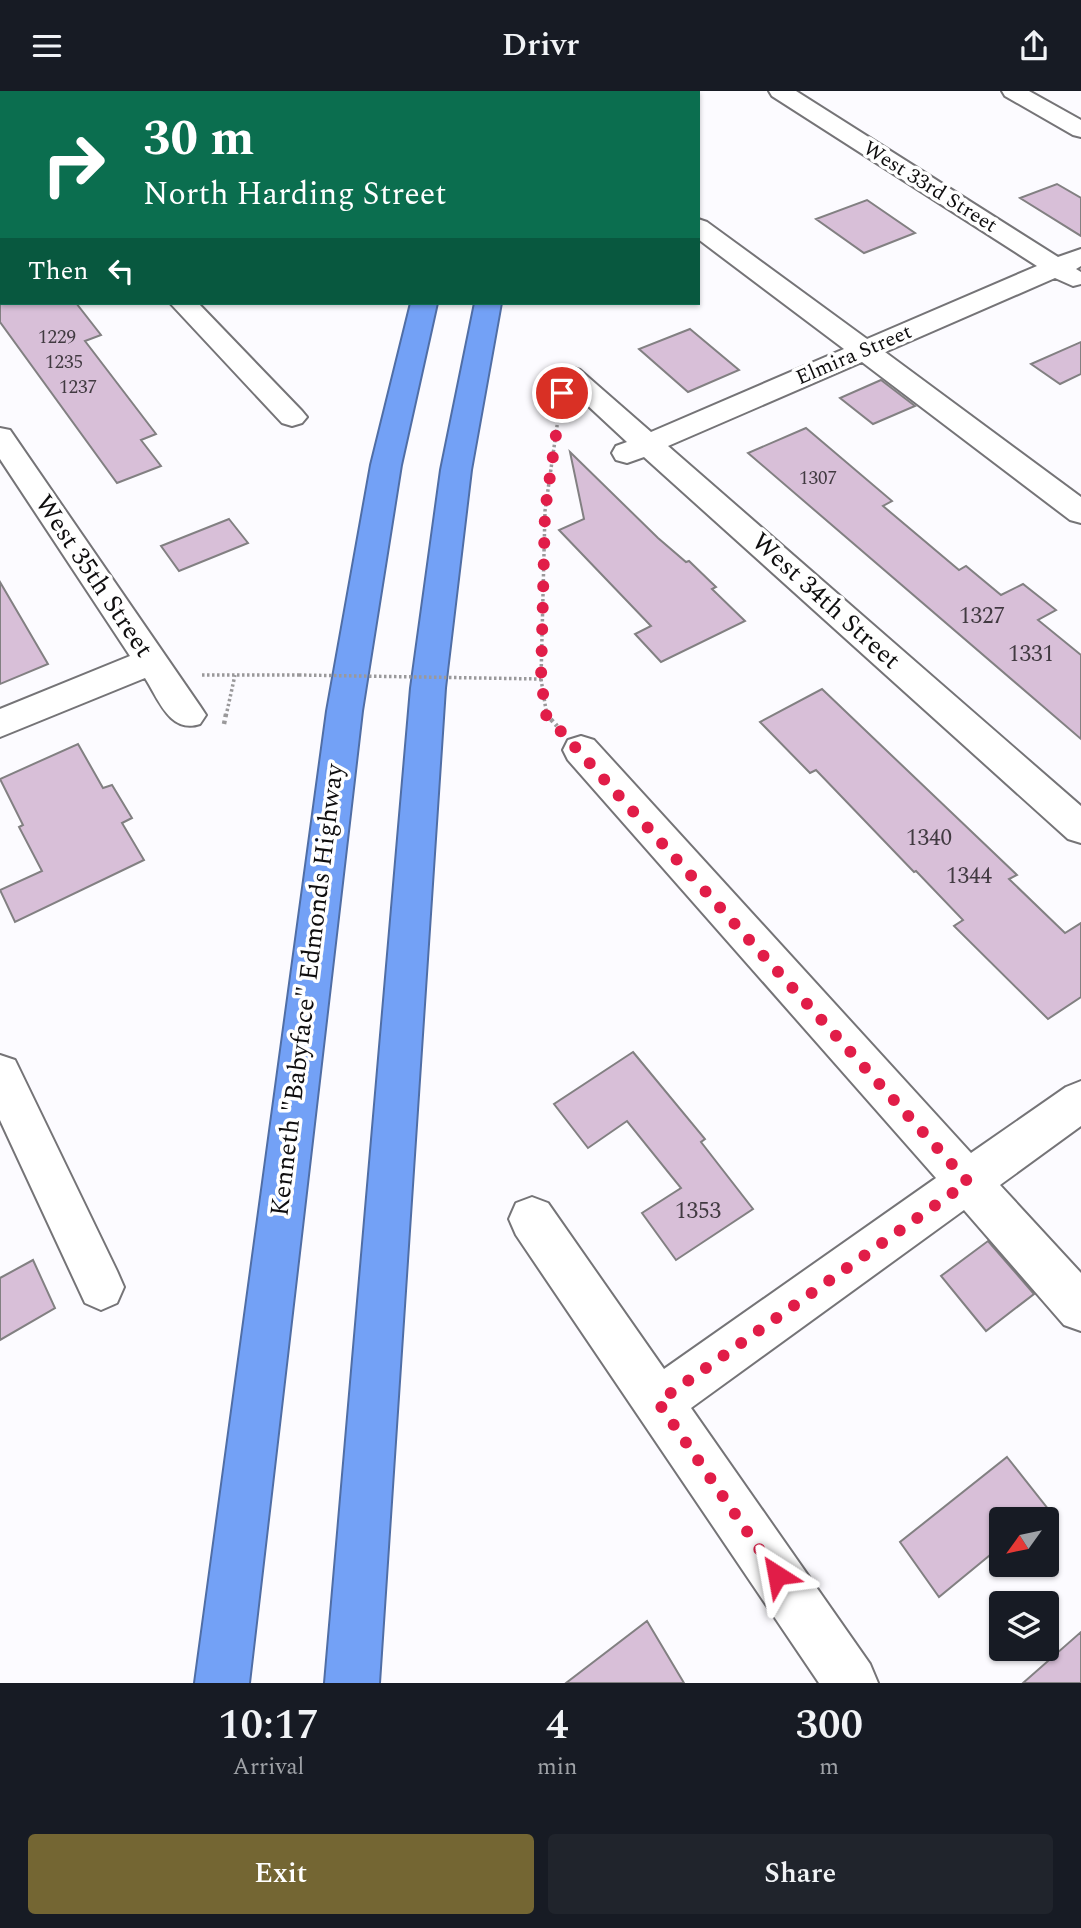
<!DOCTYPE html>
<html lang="en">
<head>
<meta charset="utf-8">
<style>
	body { margin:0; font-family:Spectral,serif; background:#20242c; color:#f1f3f6; height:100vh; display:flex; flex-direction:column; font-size:26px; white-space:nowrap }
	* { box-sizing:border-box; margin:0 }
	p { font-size:23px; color:#9ea1a6 }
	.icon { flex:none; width:38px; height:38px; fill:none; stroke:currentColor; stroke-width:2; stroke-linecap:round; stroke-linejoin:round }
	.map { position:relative; height:1592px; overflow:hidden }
	.details { display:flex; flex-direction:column; background:#171b24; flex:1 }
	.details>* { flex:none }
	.hud { position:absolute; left:0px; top:0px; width:700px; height:214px; box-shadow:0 2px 5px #0004; background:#0b6e4f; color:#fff; overflow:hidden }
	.needle { width:46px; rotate:237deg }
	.tools { position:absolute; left:989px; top:1416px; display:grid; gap:14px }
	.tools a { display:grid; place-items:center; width:70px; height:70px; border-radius:7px; background:#171b24; box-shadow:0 2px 5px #0004; font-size:35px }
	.pin { position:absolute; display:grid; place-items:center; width:60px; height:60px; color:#fff; margin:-30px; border:4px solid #fff; border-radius:50%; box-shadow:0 2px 7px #0007 }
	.me { position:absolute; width:77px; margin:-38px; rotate:326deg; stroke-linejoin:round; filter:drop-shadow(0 0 5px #0008) }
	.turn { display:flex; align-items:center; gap:24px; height:147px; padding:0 28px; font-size:32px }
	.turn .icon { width:91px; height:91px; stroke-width:2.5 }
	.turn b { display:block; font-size:49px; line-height:60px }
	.then { display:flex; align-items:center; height:66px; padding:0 28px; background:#0003; gap:14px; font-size:26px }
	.eta { display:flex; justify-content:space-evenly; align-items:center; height:119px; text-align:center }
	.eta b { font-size:42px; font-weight:600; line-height:49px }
	.primary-button { display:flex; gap:14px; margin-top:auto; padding:14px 28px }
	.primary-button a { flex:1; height:80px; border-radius:7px; background:#746633; color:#fff; font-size:28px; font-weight:600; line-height:80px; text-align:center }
	.primary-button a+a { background:#20242c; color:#f1f3f6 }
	header { display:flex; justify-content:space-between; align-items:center; height:91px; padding:0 28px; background:#171b24; font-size:32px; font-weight:600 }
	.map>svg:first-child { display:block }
	.building { fill:#d8bfd8; stroke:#828082; stroke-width:2 }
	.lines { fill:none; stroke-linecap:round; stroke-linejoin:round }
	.minor-casing { stroke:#757477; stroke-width:4 }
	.highway-casing { stroke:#506ea5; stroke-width:4 }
	.path-far1 { stroke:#9a999b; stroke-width:3.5; stroke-dasharray:2.5 2.5; stroke-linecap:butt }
	.path { stroke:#9a999b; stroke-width:4.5; stroke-dasharray:3.5 3.5; stroke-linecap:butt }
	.minor { fill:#fff; fill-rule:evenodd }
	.highway { fill:#73a1f6; fill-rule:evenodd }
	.path-bridge { stroke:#9a999b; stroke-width:3.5; stroke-dasharray:2.5 2.5; stroke-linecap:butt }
	.route { stroke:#e11d48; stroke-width:12; stroke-dasharray:0 21.6 }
	.labels { text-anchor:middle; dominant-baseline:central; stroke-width:7; stroke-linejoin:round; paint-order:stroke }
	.far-number-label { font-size:19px; fill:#413a41 }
	.far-street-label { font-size:21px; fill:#0f0e0f; stroke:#fff }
	.number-label { font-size:23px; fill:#413a41 }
	.street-label { font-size:26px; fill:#0f0e0f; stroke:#fff }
</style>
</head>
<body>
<header><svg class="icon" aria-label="menu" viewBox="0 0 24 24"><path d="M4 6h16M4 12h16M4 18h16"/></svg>Drivr<svg class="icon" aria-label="share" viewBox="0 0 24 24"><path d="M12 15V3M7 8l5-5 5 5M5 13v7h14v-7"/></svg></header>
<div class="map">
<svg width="1081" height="1592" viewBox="0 0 1081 1592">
	<rect width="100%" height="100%" fill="#fcfbff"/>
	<!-- building -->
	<path class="building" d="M1057,93L1081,107V145L1020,107Z
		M867,109L915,142L864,162L816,128Z
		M0,212H76L101,244L85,250L156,343L141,349L161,375L117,392L0,231Z
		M690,238L739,279L688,301L639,258Z
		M1081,251V283L1060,293L1031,273Z
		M881,289L915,315L873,333L840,307Z
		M806,337L892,410L883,415L959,479L966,475L1001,504L1023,493L1056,519L1038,529L1081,564V648L748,362Z
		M570,361L658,447L686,471L689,470L716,496L712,498L745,530L661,571L635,543L651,535L559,439L584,428Z
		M229,428L248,452L179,480L161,455Z
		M0,491L48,573L0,593Z
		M822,598L1017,784L1009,788L1065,842L1081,832V906L1048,928L954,835L963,829L916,780L914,781L816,679L810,682L760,631Z
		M78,653L103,697L112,694L132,727L122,732L144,769L15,831L0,799L42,780L19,736L23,734L0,688Z
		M633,961L705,1048L701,1051L753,1118L676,1169L642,1122L681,1097L627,1030L588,1057L554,1013Z
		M988,1150L1034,1203L986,1240L941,1185Z
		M33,1169L55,1217L0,1249V1187Z
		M1007,1366L1056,1428H1001V1455L939,1506L900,1451Z
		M647,1530L684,1592H566Z
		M1081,1541V1592H1023Z"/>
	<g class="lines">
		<defs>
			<path id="minor" d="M0,0L10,2H2V13Z
				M192,0H219L191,2Z
				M243,0H266L267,2H244Z
				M769,0H796L1058,166L1081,158V175L1076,178L1081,181V193L1073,195L1055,187L885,261L1081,406V432L1070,429L862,271L668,355L1081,715V752L1068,748L644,366L627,372L616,369L612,362L616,355L627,351L556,285L560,279L570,276L580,279L651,341L844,258L698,148V128L707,131L867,248L1037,175L772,5Z
				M1002,0H1029L1081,29V46L1073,44L1005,5Z
				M0,55H2V69H0Z
				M170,212H198L302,320L307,326L302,332L292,335L282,332Z
				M0,337L10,339L200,615L206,624L200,633C170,643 159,609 145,587L0,646V618L130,565L0,368Z
				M581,645L594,649L971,1062L1066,996L1081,990V1035L1000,1094L1081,1182V1240L1064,1234L964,1119L691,1317L870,1573L878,1592H819L516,1144L509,1128L516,1112L532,1106L548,1112L664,1278L936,1087L568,669L563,659L568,649Z
				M0,964L15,969L117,1180L124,1196L117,1212L101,1219L85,1212L0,1029Z"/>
			<path id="highway" d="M480,0H502L479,2Z
				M535,0H557V2H535Z
				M411,212H437L401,374L362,620L249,1592H195L327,620L371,374Z
				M475,212H501L471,379L445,597L379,1592H325L411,597L441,379Z"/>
		</defs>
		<!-- minor casing -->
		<use href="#minor" class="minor-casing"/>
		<!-- highway casing -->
		<use href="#highway" class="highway-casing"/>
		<!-- path-far1 -->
		<path class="path-far1" d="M202,584H299
			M479,587L541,588
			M226,625L235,584
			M547,625L541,588L545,420L560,314"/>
		<!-- path -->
		<path class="path" d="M546,623L557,635
			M224,633L226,623"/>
		<!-- minor -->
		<use href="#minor" class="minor"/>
		<!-- highway -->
		<use href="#highway" class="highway"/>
		<!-- path-bridge -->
		<path class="path-bridge" d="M299,584L479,587"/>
	</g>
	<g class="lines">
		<!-- route -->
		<path class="route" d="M562,302L545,420L541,588L546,624L968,1091L658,1311L777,1484"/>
	</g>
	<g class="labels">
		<!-- far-number labels -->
		<g class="far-number-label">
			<text x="57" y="246">1229</text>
			<text x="64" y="271">1235</text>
			<text x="78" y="296">1237</text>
			<text x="818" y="387">1307</text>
		</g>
		<!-- far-street labels -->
		<g class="far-street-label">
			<text transform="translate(930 96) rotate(32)">West 33rd Street</text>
			<text transform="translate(854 264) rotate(-23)">Elmira Street</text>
		</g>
		<!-- number labels -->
		<g class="number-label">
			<text x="982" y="525">1327</text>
			<text x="1031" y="563">1331</text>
			<text x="929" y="747">1340</text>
			<text x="969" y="785">1344</text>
			<text x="698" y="1120">1353</text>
		</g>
		<!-- street labels -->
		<g class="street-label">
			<text transform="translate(94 485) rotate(56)">West 35th Street</text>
			<text transform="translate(826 510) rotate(42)">West 34th Street</text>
			<text transform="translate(307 899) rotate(-83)">Kenneth "Babyface" Edmonds Highway</text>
		</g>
	</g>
</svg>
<div class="tools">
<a><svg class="needle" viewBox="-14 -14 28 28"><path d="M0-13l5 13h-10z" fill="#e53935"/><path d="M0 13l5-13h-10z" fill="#9ea1a6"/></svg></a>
<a><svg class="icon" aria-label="layers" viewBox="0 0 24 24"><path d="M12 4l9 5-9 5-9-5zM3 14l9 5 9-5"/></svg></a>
</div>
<div class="pin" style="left:562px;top:302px;background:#d93025"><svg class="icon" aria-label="arrive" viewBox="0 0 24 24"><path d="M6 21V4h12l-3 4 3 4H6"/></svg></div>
<svg class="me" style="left:777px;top:1484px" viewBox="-20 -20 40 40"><path d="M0-17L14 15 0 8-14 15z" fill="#e11d48" stroke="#fff" stroke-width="4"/></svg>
<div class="hud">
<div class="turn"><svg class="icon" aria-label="right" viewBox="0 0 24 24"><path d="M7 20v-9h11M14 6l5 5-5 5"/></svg><div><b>30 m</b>North Harding Street</div></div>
<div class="then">Then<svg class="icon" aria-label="left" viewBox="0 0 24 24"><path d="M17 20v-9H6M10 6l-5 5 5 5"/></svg></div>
</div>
</div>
<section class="details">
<div class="eta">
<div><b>10:17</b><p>Arrival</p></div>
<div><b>4</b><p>min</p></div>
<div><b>300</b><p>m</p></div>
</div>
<div class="primary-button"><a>Exit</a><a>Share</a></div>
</section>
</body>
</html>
